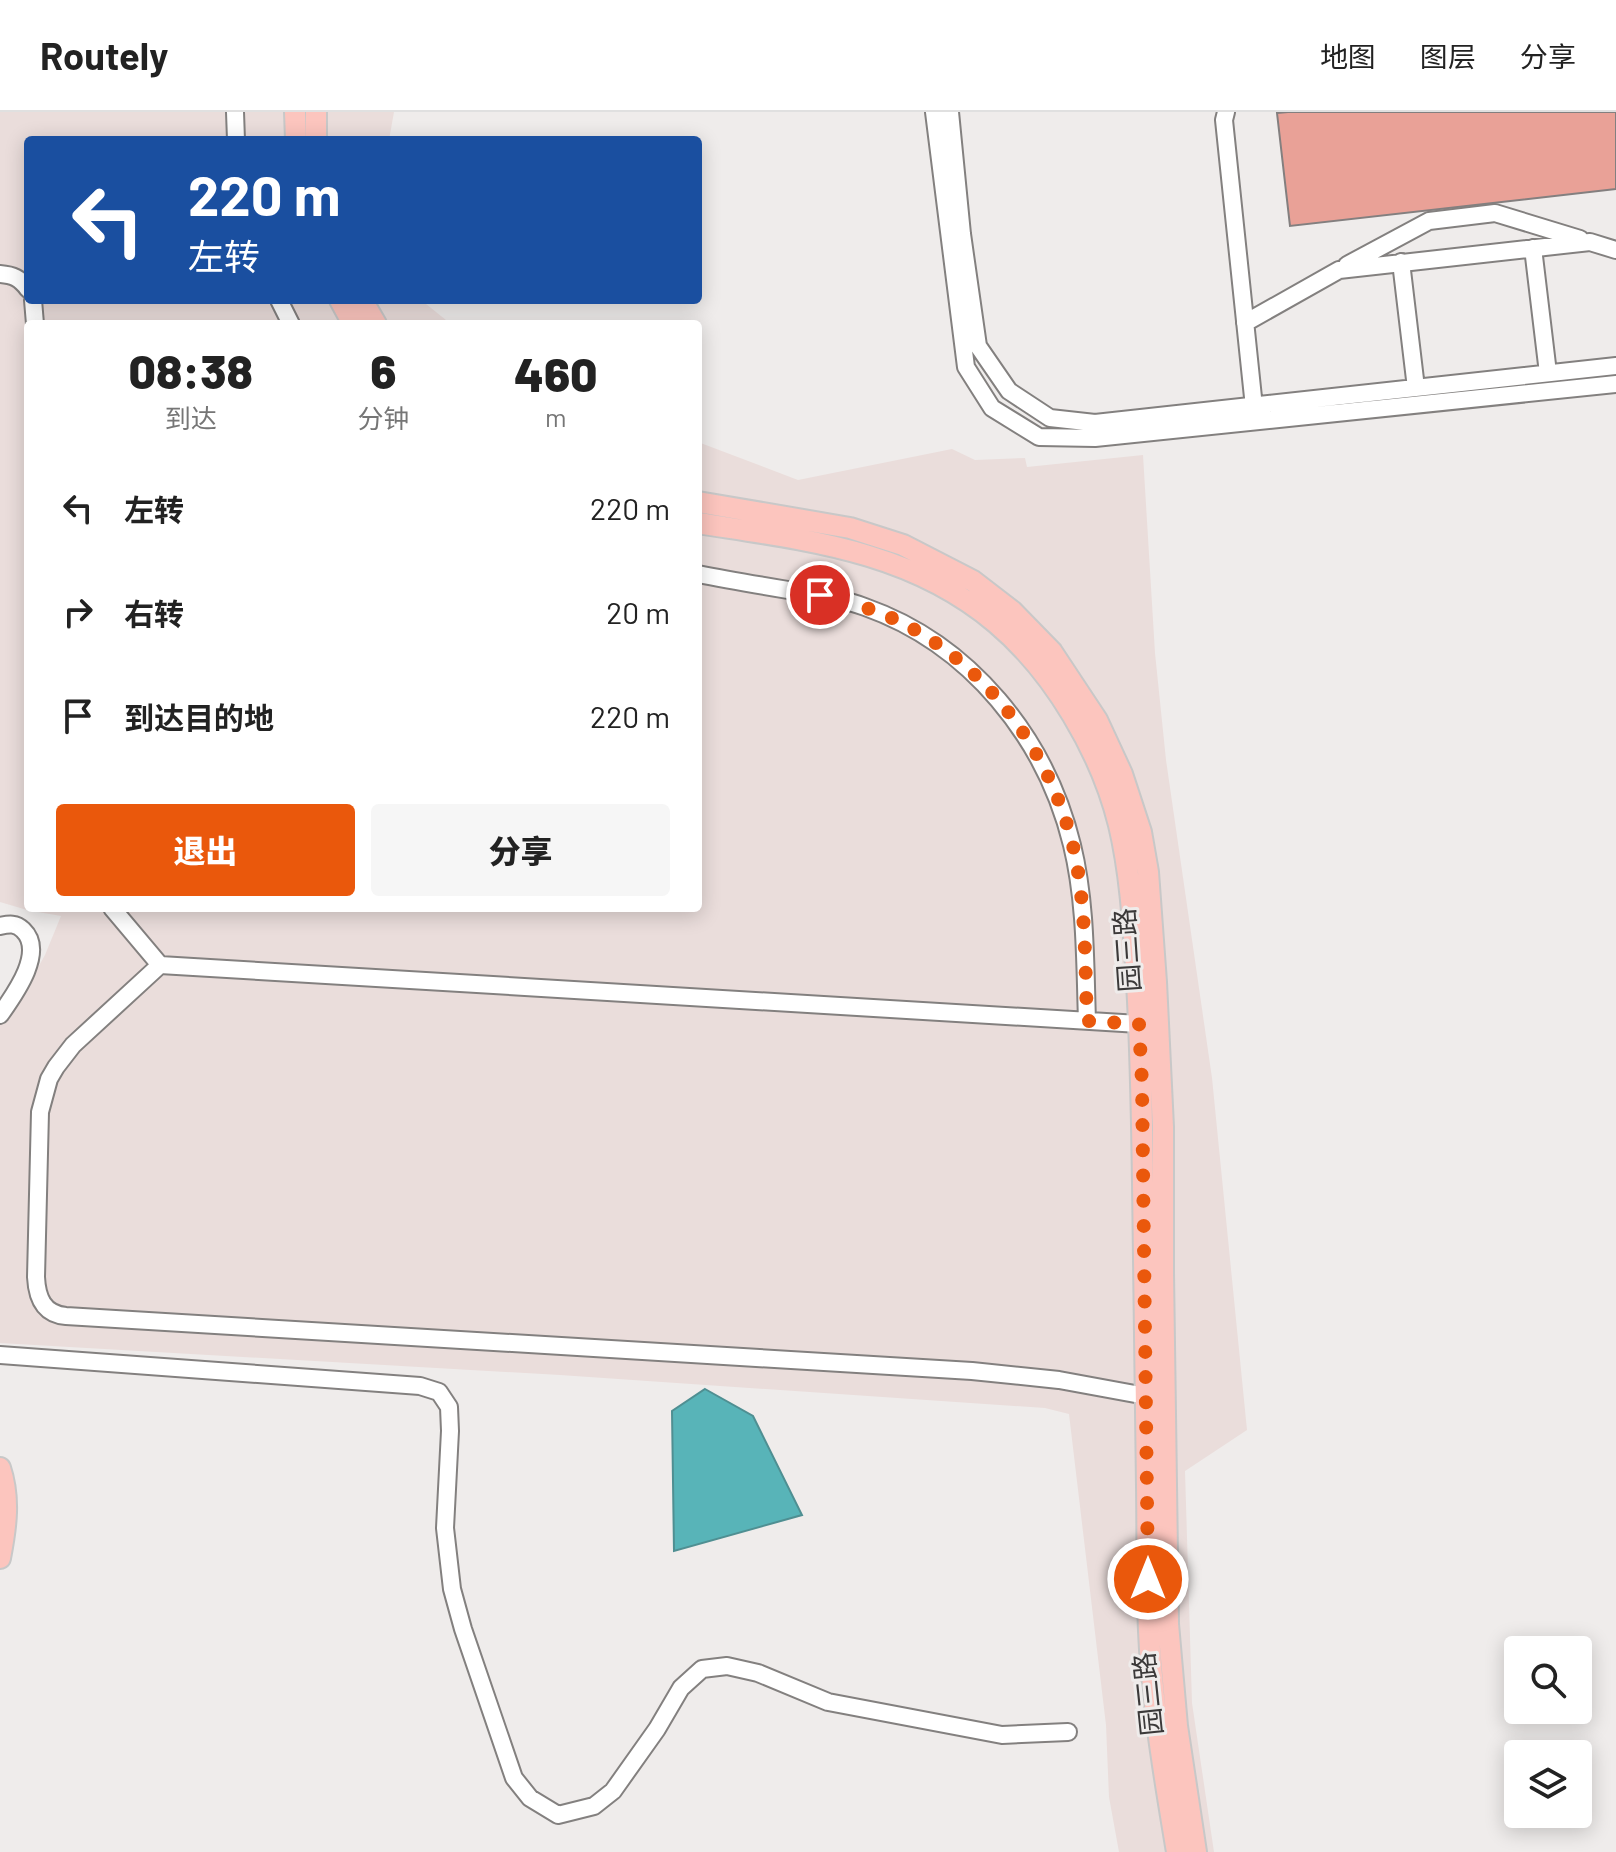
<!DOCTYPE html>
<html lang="zh">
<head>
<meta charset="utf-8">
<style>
	body { margin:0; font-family:Barlow,"Noto Sans SC",sans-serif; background:#f6f6f6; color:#222; height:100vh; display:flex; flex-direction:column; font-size:30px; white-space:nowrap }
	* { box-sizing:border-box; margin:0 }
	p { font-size:26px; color:#767676 }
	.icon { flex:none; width:44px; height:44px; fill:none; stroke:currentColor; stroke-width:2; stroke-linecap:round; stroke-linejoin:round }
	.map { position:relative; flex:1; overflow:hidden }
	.drawer { position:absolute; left:24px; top:208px; width:678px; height:592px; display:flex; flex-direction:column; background:#fff; border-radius:8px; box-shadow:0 4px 20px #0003 }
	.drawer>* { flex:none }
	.top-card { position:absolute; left:24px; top:24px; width:678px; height:168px; border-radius:8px; box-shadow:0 4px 20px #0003; background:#1a4fa0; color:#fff; overflow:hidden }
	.tools { position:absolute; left:1504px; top:1524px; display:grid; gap:16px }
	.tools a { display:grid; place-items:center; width:88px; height:88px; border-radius:8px; background:#fff; box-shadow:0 4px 20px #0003; font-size:40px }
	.pin { position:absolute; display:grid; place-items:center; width:68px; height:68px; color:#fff; margin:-34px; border:4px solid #fff; border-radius:50%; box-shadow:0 2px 8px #0007 }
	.me { position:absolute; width:88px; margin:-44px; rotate:0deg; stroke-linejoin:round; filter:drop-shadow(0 0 6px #0008) }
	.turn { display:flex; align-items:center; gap:28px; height:168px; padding:0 32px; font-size:36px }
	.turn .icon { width:104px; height:104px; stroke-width:2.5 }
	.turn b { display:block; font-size:56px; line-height:68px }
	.eta { display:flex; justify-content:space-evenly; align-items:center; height:136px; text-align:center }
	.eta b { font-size:48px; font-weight:800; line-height:56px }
	.button { display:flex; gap:16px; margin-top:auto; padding:16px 32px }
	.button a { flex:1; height:92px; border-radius:8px; background:#ea580c; color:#fff; font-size:32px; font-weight:800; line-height:92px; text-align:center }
	.button a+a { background:#f6f6f6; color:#222 }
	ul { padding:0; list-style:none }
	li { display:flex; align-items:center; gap:24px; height:104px; padding:0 32px }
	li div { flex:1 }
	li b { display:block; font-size:30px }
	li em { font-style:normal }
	header { display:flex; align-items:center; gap:48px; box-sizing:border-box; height:112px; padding:0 40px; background:#fff; border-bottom:2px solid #e0e0e0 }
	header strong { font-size:38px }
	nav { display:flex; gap:44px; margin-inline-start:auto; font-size:28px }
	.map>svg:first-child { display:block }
	.built { fill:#eadddb }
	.water { fill:#58b4b8; stroke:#4f8f92; stroke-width:2 }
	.building { fill:#e9a197; stroke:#837f7f; stroke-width:2 }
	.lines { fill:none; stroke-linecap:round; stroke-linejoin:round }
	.minor-casing { stroke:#83807f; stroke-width:20 }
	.major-casing { stroke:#c8c8c8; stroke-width:24 }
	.minor { stroke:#fff; stroke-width:16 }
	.major { stroke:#fcc5be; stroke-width:20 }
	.route { stroke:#ea580c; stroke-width:14; stroke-dasharray:0 25.2 }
	.labels { text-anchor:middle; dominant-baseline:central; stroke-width:6; stroke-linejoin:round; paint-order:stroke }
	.street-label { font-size:28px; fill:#3b3939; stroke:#efeceb }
</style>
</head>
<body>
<header>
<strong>Routely</strong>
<nav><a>地图</a><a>图层</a><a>分享</a></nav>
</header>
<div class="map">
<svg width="1616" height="1740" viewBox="0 0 1616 1740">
	<rect width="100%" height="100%" fill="#efeceb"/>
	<!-- built -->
	<path class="built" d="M0,0H394L389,28H28V188H421L451,212H28V796H698V330L798,368L952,337L975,348L1025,346L1027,355L1143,343L1155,541L1166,648L1212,966L1247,1318L1185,1359L1192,1591L1214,1740H1119L1109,1685L1106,1613L1069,1302L1045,1296L560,1263L0,1231V911L23,882L45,843L61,804L27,798L0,790Z"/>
	<!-- water -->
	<path class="water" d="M705,1277L753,1304L802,1403L674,1439L672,1299Z"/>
	<!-- building -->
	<path class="building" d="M1288,0H1616V77L1290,114L1277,1Z"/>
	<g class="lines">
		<defs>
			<path id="minor" d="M235,0L236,28
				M934,0L966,255L992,296L1039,325L1095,326L1616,272
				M950,0L962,122L978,234L1009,279L1050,306L1095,311L1616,254
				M1226,0L1224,8L1254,295
				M1533,136L1548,261
				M1401,150L1416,276
				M1347,153L1429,109L1495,101L1580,127
				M0,162C13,163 20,166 28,177
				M33,188L35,212
				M279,188L291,212
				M1245,211L1339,158L1590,130L1616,138
				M698,462C728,468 758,473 788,478C814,482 841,486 865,495C970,532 1046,626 1072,733C1086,790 1085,851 1087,909
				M112,796L160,853
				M0,814C9,812 16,811 23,818C46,840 14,883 0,903
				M1139,912L160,853L73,933L56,955L49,967L40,1000L36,1165C37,1185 43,1202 66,1204L972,1259L1059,1268L1146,1284
				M0,1243L420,1274L439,1280L449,1295L450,1319L445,1416L452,1477L463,1517L514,1666L530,1686L558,1703L594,1694L613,1679L657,1617L681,1576L702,1557L727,1554L758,1561L828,1590L1002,1623L1068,1620"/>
			<path id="major" d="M295,0L296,28
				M316,0V28
				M340,188L353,212
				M362,188L376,212
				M698,390L850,416L903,433L973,469L1012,499L1052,540L1097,608L1122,662L1141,720L1148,760L1156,870L1163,1015V1161L1168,1512L1177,1614L1196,1740
				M698,411C805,428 910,438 996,511C1054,560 1101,640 1119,713C1130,759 1133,807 1136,855C1141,927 1142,999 1143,1071C1145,1172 1146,1273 1147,1374C1148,1441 1146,1508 1153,1574C1158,1630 1168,1685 1177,1740
				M0,1356C10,1386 6,1415 0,1446"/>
		</defs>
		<!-- minor casing -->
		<use href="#minor" class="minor-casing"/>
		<!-- major casing -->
		<use href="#major" class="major-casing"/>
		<!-- minor -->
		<use href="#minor" class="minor"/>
		<!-- major -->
		<use href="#major" class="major"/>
	</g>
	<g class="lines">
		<!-- route -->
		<path class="route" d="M820,483C848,490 875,497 900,510C987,553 1050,640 1073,734C1086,790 1085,851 1087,909L1139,912L1142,971L1148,1467"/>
	</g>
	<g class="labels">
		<!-- street labels -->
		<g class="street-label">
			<text transform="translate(1126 838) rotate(-94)">园三路</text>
			<text transform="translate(1147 1582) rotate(-96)">园三路</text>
		</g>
	</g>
</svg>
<div class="tools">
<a><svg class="icon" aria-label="search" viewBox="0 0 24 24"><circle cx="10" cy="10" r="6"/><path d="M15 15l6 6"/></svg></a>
<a><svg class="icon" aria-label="layers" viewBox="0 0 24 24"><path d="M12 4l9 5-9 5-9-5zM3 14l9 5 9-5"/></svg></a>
</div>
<div class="pin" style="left:820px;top:483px;background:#d93025"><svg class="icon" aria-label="arrive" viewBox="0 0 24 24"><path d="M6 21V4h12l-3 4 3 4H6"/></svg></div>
<svg class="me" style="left:1148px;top:1467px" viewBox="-20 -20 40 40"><circle r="17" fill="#ea580c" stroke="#fff" stroke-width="3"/><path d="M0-11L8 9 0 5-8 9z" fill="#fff"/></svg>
<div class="top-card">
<div class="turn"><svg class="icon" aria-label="left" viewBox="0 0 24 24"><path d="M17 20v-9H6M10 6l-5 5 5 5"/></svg><div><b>220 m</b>左转</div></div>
</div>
<section class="drawer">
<div class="eta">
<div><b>08:38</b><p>到达</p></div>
<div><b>6</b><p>分钟</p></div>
<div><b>460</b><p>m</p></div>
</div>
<ul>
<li><svg class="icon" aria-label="left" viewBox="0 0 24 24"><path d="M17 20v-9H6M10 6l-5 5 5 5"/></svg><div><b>左转</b></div><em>220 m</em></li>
<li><svg class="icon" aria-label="right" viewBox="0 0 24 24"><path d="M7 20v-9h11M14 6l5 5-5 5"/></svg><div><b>右转</b></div><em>20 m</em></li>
<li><svg class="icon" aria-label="arrive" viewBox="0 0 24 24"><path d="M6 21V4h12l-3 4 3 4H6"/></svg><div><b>到达目的地</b></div><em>220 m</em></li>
</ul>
<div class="button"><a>退出</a><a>分享</a></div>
</section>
</div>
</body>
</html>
